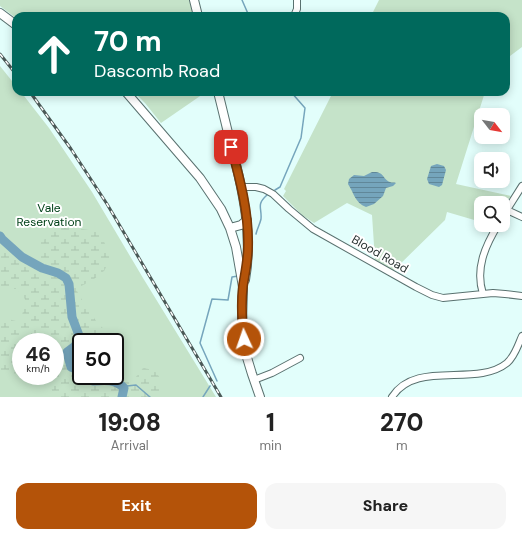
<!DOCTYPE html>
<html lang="en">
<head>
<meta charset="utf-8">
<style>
	body { margin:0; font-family:"DM Sans",sans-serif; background:#f6f6f6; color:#222; height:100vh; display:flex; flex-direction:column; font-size:15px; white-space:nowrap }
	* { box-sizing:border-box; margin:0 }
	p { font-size:13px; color:#767676 }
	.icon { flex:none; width:22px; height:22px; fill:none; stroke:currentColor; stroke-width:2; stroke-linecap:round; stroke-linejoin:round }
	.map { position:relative; height:397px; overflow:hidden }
	.drawer { display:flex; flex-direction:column; background:#fff; flex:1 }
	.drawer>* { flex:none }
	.banner { position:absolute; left:12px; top:12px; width:498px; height:84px; border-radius:12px; box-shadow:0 2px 10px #0003; background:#00695c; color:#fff; overflow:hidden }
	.needle { width:26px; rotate:121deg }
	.tools { position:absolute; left:474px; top:108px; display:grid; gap:8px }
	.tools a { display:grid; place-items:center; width:36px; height:36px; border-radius:8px; background:#fff; box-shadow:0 2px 10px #0003; font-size:20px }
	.speed { position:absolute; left:12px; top:333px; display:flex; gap:8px; font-size:20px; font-weight:700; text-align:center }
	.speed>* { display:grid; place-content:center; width:52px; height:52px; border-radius:50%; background:#fff; box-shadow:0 2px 10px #0003; line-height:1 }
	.speed small { font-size:10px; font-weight:400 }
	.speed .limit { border:2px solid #111; border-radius:6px; background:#fff; color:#111 }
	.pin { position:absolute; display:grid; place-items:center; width:34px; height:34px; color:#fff; margin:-17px; border-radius:8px; box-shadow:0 2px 6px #0006 }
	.me { position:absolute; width:44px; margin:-22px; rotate:357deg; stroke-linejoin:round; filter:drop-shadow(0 0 3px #0008) }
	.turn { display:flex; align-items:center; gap:14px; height:84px; padding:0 16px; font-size:18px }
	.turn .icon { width:52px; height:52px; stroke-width:2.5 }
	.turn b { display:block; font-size:28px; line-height:34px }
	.eta { display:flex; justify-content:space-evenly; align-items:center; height:68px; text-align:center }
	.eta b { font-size:24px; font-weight:800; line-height:28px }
	.button { display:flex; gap:8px; margin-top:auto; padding:8px 16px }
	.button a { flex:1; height:46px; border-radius:12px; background:#b45309; color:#fff; font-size:16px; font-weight:800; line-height:46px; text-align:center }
	.button a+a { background:#f6f6f6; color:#222 }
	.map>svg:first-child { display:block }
	.green { fill:#c5e3c9; fill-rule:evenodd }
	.wetland { fill:url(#wetland-marsh) }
	.water { fill:url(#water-rules) }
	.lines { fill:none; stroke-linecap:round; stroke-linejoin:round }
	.stream { stroke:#75a5bc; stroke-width:1.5 }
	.river { stroke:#75a5bc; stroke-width:9 }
	.minor-casing { stroke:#59716f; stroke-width:8 }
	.major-casing { stroke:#59716f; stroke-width:10 }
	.minor { stroke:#fff; stroke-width:6 }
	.major { stroke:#fff; stroke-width:8 }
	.rail-casing { stroke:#4b5957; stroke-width:3 }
	.rail { stroke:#fff; stroke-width:1.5; stroke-dasharray:4.5; stroke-linecap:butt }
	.route-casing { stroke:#753606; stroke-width:10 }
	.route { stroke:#b45309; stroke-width:7 }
	.labels { text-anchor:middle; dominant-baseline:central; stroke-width:4; stroke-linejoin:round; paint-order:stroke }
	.park-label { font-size:12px; fill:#004118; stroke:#fff }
	.street-label { font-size:12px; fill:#273130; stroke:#fff }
</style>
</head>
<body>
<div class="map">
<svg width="522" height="397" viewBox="0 0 522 397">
	<defs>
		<pattern id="wetland-marsh" width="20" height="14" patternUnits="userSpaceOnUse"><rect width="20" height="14" fill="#c5e3c9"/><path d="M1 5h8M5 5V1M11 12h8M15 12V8" fill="none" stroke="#a9c3ad"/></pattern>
		<pattern id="water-rules" width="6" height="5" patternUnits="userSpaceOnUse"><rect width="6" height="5" fill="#75a5bc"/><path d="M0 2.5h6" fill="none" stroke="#608799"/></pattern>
	</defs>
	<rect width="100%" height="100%" fill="#e2fefb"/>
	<!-- green -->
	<path class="green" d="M0,0H189L194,16H16V18L0,6Z
		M379,0H522V47L506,59V16H371Z
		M0,66L16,86V92H21L49,128L92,192L143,278L216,397H0ZM21,342H55V376H21ZM81,342H115V376H81Z
		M134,92H206L161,123L145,103Z
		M333,92H485L456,184L511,196L503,206V203H481V222L447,212L445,220L393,271L375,260L372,215L347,203L314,223L302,215L283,196L286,191L284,189Z"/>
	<!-- wetland -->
	<path class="wetland" d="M61,226L96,231L104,242L112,257L104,271L94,279L76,289C82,302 92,312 98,325C105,327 108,336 111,342H81V376H115V353L121,379L120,383C132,382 136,378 143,368L154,370L161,379V397H53L51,384L40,376H55V342H21V373L11,374L0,377V319H8L20,322L24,308L25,299L17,289H10L0,293V266L4,261L0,257V236L2,239L38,270L40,243Z"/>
	<!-- water -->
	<path class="water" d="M437,164L444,166L446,170L442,185L439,187L429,184L427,179L431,166Z
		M372,172C385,171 382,179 390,182C392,183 394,182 396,183L393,186L386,188L383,196L374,204L366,207C355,203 354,193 348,184L349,179L354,175L364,176Z"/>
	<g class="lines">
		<!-- stream -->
		<path class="stream" d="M242,0L249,16
			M275,190L280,187L301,138L305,108L291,92
			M256,234C257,229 260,224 261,219C262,207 256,205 267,195
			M217,381L200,343L212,299L228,300L232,277L238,276
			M124,388L127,386L136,385L150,397
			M203,397L210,386"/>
		<!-- river -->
		<path class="river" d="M0,236L2,239L22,257L42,268L58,273L66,278L69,284L72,317L80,338L75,346L67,352L71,367L81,371
			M87,376L93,381C105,380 115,379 124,388L122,397"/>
		<defs>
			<path id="minor" d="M294,16L297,9V0
				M242,187H256L264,189L273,194L289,209L313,229L416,287L432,295L443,298L493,293L505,294L522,296
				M507,210L522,217
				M503,216L522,186
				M483,294C475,269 485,246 498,225
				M254,380L272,373L300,358
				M392,397C416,359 476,388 507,363C515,356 518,345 522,336"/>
			<path id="major" d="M194,0L198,16
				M0,13L16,25
				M126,92L200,178L221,209L230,228L236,247L243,287L242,323L245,351L252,374L260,397
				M218,92C223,111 227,130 232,148C243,191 253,236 245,280
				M230,228L241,225L247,220"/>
		</defs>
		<!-- minor casing -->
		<use href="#minor" class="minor-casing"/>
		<!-- major casing -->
		<use href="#major" class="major-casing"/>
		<!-- minor -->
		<use href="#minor" class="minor"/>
		<!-- major -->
		<use href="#major" class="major"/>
		<defs>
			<path id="rail" d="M0,54L16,74
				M30,92L71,149L107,204L221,397"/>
		</defs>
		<!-- rail casing -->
		<use href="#rail" class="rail-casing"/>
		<!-- rail -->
		<use href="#rail" class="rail"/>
	</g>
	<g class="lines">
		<defs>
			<path id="route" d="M231,147C240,179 249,213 248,247C248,260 245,273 243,286C241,303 242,322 244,339"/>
		</defs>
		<!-- route casing -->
		<use href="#route" class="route-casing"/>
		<!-- route -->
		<use href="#route" class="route"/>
	</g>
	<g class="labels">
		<!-- park labels -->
		<g class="park-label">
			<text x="49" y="208">Vale<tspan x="49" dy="14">Reservation</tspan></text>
		</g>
		<!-- street labels -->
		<g class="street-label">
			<text transform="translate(380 254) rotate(30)">Blood Road</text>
		</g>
	</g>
</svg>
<div class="tools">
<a><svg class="needle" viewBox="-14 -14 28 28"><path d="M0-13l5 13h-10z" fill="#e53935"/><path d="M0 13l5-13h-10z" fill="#767676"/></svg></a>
<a><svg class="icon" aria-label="sound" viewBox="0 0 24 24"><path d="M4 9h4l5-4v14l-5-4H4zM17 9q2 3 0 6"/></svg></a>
<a><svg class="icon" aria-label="search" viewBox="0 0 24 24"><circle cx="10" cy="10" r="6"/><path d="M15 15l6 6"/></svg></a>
</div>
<div class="speed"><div>46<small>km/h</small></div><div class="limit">50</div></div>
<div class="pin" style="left:231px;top:147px;background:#d93025"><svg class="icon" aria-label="arrive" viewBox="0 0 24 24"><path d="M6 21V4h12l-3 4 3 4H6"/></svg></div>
<svg class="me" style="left:244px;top:339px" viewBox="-20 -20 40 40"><circle r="17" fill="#b45309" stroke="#fff" stroke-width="3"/><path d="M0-11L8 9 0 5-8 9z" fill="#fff"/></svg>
<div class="banner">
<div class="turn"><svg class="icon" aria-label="ahead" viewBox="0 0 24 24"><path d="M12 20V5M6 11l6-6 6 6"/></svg><div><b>70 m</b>Dascomb Road</div></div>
</div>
</div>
<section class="drawer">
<div class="eta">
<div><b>19:08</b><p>Arrival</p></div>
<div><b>1</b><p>min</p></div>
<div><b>270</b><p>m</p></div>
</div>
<div class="button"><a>Exit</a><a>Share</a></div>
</section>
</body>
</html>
